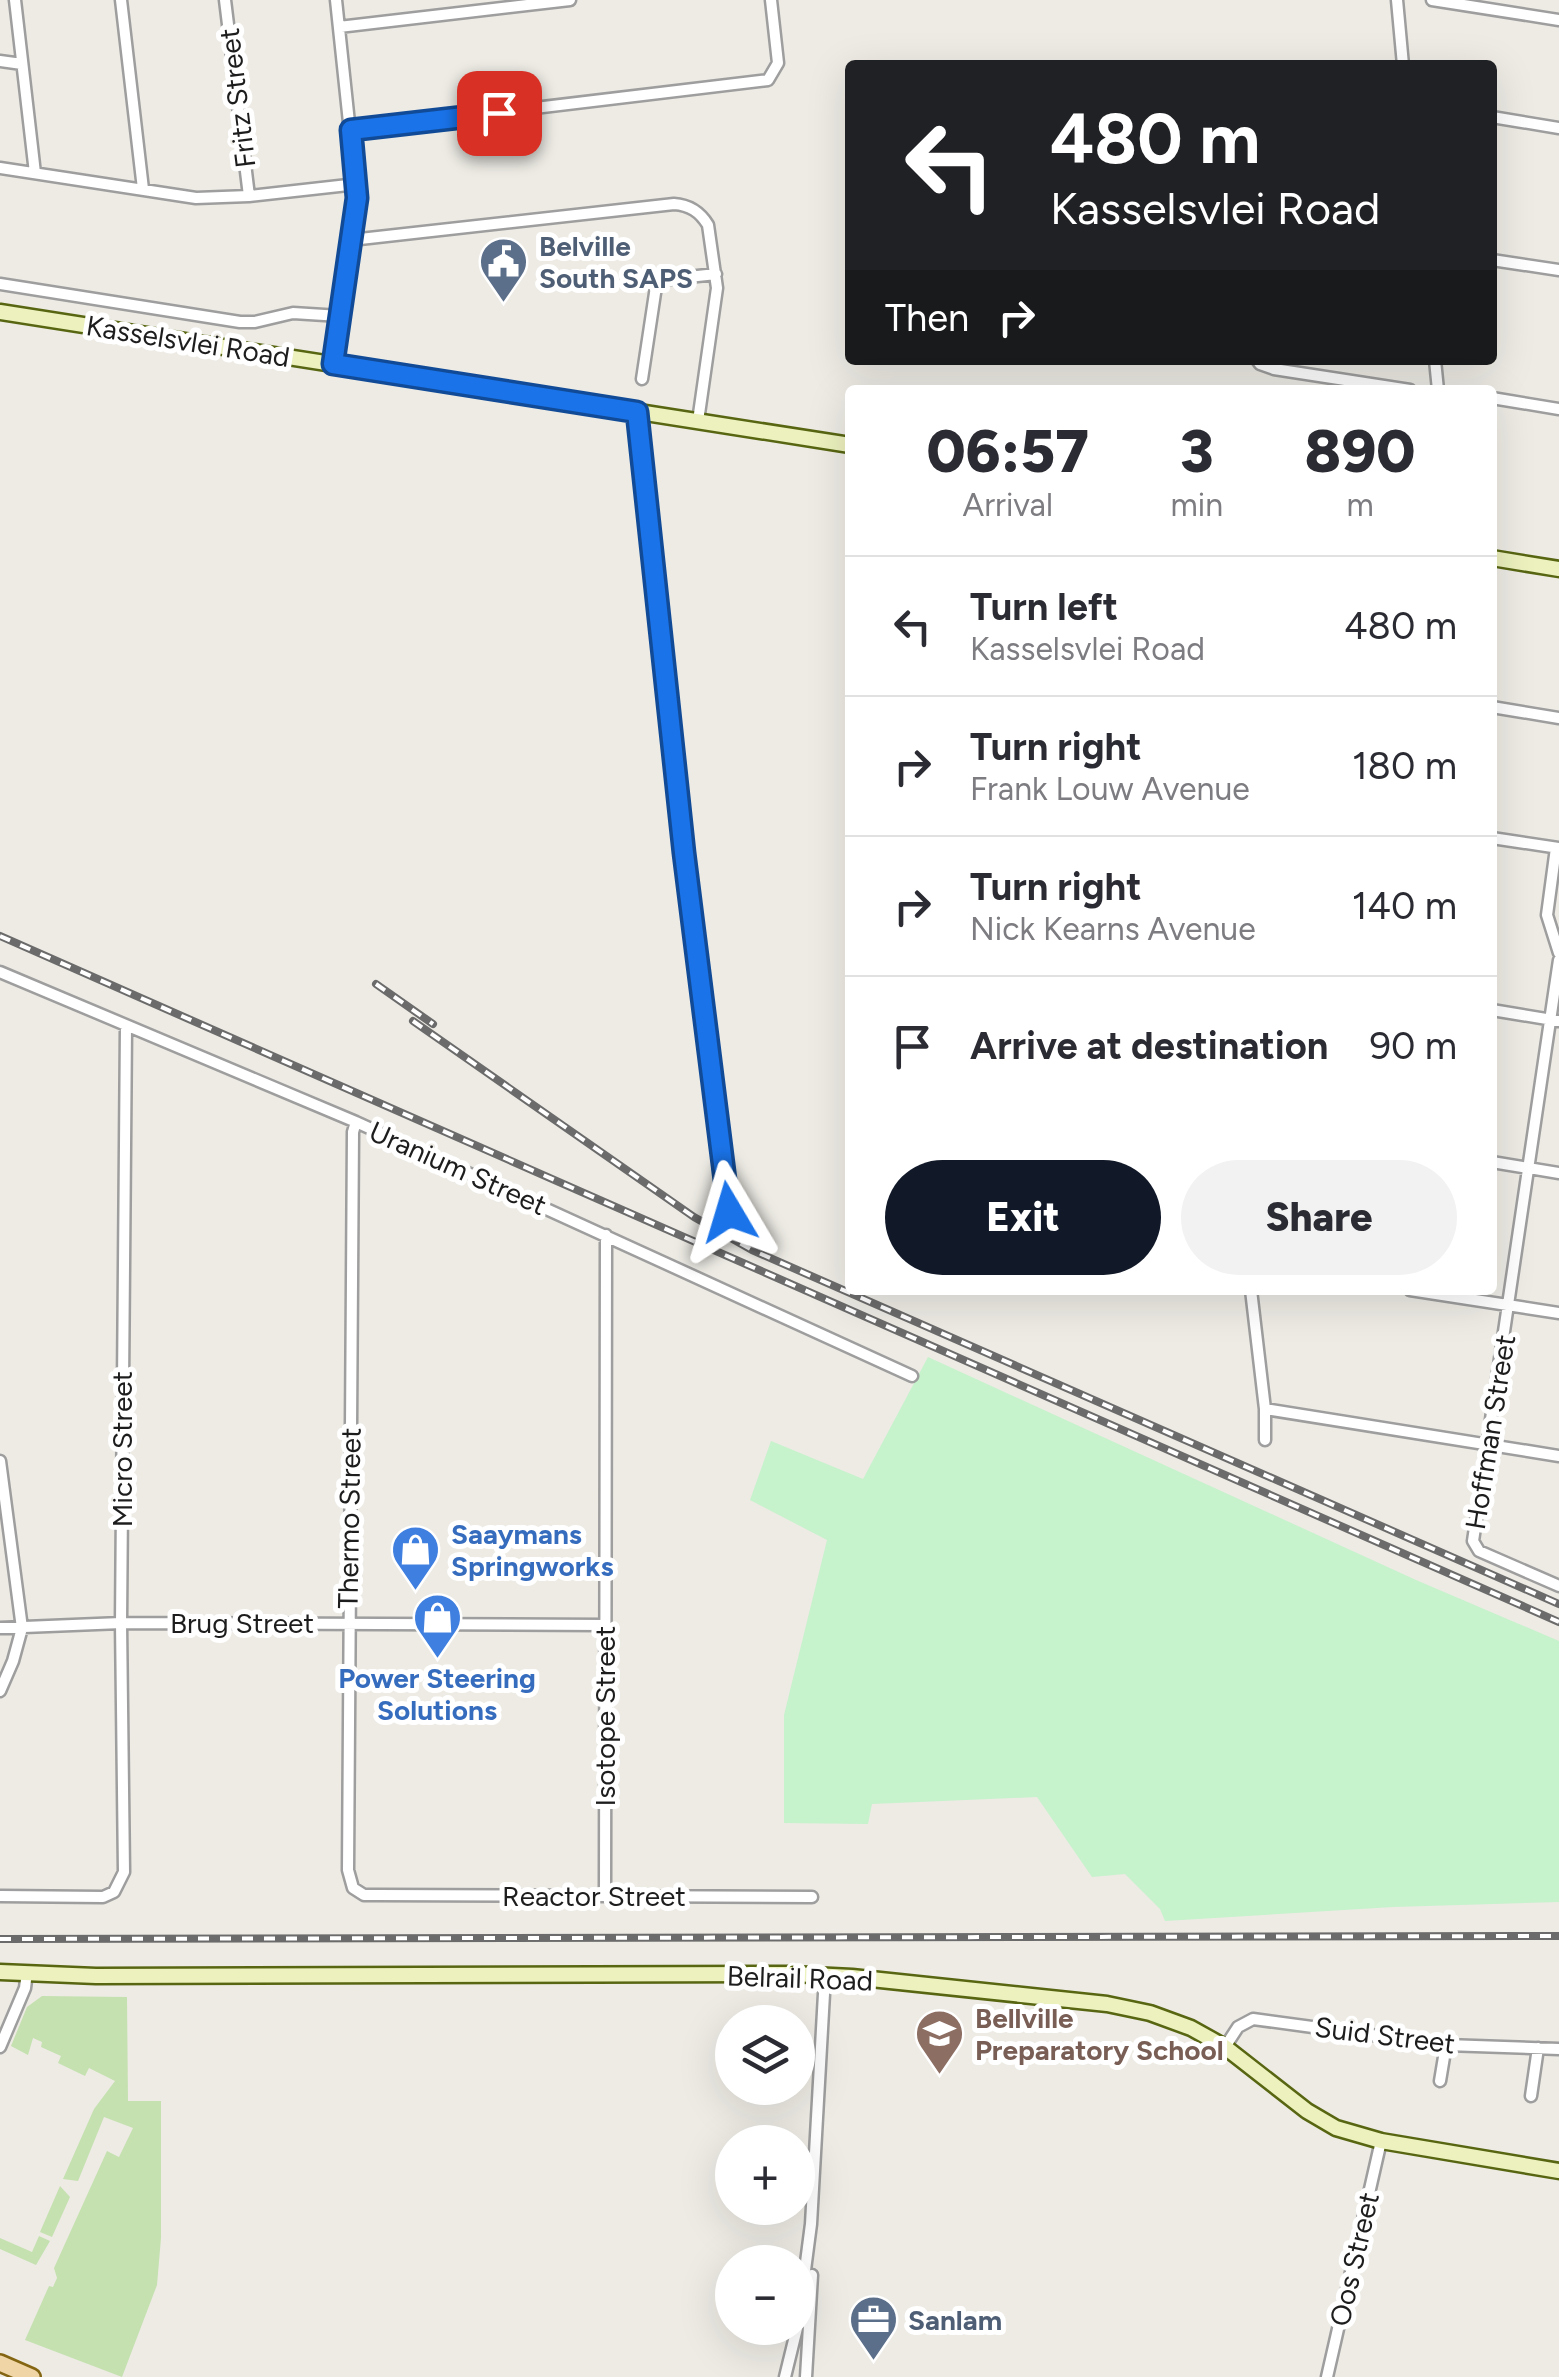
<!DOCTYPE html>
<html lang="en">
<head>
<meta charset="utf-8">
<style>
	body { margin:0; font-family:Figtree,sans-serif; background:#f2f2f3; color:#2b2b33; height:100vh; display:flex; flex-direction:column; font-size:38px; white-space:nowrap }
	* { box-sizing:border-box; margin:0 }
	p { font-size:32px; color:#7c7c81 }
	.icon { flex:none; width:55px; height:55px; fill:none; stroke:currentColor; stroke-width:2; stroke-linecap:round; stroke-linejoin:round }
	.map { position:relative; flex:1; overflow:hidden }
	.drawer { position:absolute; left:845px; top:385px; width:652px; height:910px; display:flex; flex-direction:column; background:#fff; border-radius:10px; box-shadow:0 10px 40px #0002 }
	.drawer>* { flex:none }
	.top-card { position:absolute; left:845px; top:60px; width:652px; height:305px; border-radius:10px; box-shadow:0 10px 40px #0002; background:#202124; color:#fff; overflow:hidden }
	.controls { position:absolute; left:715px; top:2005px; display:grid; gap:20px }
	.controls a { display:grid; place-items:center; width:100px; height:100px; border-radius:50%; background:#fff; box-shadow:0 10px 40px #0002; font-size:50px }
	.pin { position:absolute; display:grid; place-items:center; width:85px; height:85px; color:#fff; margin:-42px; border-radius:20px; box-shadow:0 5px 15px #0006 }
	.me { position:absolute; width:110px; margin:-55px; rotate:353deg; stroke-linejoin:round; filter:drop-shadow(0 0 8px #0008) }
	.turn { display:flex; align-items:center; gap:35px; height:210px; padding:0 40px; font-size:45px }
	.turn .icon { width:130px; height:130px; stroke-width:2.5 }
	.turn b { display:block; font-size:70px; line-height:85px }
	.then { display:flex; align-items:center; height:95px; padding:0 40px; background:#0003; gap:20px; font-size:38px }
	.eta { display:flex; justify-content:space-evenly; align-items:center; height:170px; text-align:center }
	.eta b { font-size:60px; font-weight:800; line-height:70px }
	.button { display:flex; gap:20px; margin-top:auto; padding:20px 40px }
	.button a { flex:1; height:115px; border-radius:60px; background:#111827; color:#fff; font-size:40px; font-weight:800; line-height:115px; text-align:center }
	.button a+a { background:#f2f2f3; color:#2b2b33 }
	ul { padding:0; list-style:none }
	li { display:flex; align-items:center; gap:30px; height:140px; padding:0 40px; border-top:2px solid #e1e1e2 }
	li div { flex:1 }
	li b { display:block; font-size:38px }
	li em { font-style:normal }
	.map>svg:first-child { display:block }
	.grass { fill:#c5e1b0 }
	.park { fill:#c6f2cc }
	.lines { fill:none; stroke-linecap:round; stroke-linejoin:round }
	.street-casing { stroke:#9e9e9e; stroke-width:15 }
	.secondary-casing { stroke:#586612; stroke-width:19 }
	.primary-casing { stroke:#846512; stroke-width:20 }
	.street { stroke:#fff; stroke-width:10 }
	.secondary { stroke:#ecf1be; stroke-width:14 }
	.primary { stroke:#f0d5a6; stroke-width:15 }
	.rail-casing { stroke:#6b6b6b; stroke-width:8 }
	.rail { stroke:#fff; stroke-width:4; stroke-dasharray:11; stroke-linecap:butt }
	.route-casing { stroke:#114b97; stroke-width:25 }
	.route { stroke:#1a73e8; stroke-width:18 }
	.labels { text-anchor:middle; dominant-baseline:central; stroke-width:10; stroke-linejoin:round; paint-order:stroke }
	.street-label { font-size:28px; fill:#1d1d1d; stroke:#fff }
	.service-label { font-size:28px; font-weight:bold; fill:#4e5e75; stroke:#fff; text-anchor:start }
	.shop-label { font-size:28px; font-weight:bold; fill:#366cbe; stroke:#fff; text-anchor:start }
	.education-label { font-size:28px; font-weight:bold; fill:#785e54; stroke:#fff; text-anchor:start }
</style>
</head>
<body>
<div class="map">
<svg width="1559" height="2377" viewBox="0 0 1559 2377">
	<rect width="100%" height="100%" fill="#edebe4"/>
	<!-- grass -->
	<path class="grass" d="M42,1996L127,1997L128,2101H161V2238L157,2285L122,2377L25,2340L49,2286L53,2287L57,2278L54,2268L107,2151L119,2157L133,2128L104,2117L78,2181L63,2179L94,2109L115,2081L89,2068L85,2076L58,2063L61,2056L41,2047L42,2042L33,2038L28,2055L11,2046L27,2007Z
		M60,2186L70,2197L52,2237L40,2232Z
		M39,2236L50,2241L36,2265L0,2249V2238L32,2252Z"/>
	<!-- park -->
	<path class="park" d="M928,1357L1416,1580L1559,1641V1902L1393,1907L1165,1921L1160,1909L1125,1874L1092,1877L1037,1797L872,1804L868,1824L784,1823V1715L827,1540L750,1500L771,1441L863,1479Z"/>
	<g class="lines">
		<defs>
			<path id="street" d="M15,0L35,173
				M121,0L143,189
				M225,0L249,196
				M1397,0L1403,65
				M1432,0L1559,20
				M339,27L570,0
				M0,61L22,64
				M1492,117L1559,128
				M351,130L768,80L778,63L771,0
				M0,168L196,198L249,196L357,184
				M351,240L674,204C690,205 700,212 708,225L717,288L698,421
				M1492,260L1559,270
				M633,283L716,274
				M0,284L240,322H255L293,313L340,316
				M1257,360L1260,364L1274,369L1410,390
				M1435,360L1438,390
				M333,364L357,198L336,0
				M642,379L657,280
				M1492,398L1559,409
				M637,412L685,853L729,1212
				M1492,707L1559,718
				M1492,838L1559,848
				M1556,848L1547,915L1559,953
				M1559,960L1473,1541L1479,1551L1559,1586
				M0,972L356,1122L912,1376
				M1492,1010L1559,1021
				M356,1122L353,1132L348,1870L353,1888L364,1895H377L812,1897
				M1492,1162L1559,1173
				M1251,1290L1265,1409V1440
				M1410,1290L1559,1313
				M1265,1409L1559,1456
				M0,1461L22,1628L13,1661L0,1691
				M0,1628L121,1623L605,1625
				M0,1896L103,1897L114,1892L124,1872L121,1623L126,1026
				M605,1896L606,1235
				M0,2047L25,1988L27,1972
				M1225,2047L1238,2027L1253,2019L1446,2045L1559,2049
				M1440,2081L1446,2045
				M1531,2096L1538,2048
				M798,2324L811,2224L825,1976
				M785,2377L797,2328
				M806,2377L812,2275
				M1327,2377L1381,2141"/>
			<path id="secondary" d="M0,312L850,445
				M1492,558L1559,569
				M0,1972L96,1976L793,1974L852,1977L1107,2004L1150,2013L1191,2028L1225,2047L1307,2111L1336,2128L1381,2141L1559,2171"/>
			<path id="primary" d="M0,2363L32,2377"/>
		</defs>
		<!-- street casing -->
		<use href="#street" class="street-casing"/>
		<!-- secondary casing -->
		<use href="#secondary" class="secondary-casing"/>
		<!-- primary casing -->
		<use href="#primary" class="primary-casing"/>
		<!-- street -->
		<use href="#street" class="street"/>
		<!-- secondary -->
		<use href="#secondary" class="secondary"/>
		<!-- primary -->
		<use href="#primary" class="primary"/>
		<defs>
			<path id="rail" d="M0,936L1559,1622
				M376,984L433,1024
				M413,1021L694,1217L752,1250L1559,1604
				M0,1939L1559,1936"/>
		</defs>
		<!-- rail casing -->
		<use href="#rail" class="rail-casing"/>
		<!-- rail -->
		<use href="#rail" class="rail"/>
	</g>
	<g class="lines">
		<defs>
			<path id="route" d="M499,113L351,130L357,198L333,364L637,412L684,853L729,1212"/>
		</defs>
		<!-- route casing -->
		<use href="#route" class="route-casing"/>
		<!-- route -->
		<use href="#route" class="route"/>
	</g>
	<!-- icons -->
	<defs>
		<symbol id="civic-pin" viewBox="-11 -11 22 30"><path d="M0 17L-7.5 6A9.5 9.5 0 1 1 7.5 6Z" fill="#5c6f8a" stroke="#fff"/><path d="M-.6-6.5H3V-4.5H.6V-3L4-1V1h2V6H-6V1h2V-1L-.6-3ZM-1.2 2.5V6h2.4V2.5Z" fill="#fff"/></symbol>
		<symbol id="shop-pin" viewBox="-11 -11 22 30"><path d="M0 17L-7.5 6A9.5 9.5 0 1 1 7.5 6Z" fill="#3f7fe0" stroke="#fff"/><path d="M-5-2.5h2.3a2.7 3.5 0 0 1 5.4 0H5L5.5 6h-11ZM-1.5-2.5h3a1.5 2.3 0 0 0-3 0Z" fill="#fff"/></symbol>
		<symbol id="school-pin" viewBox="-11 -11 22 30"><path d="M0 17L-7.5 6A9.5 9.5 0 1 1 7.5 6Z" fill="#8d6e63" stroke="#fff"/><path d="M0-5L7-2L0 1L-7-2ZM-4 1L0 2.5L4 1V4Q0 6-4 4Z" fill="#fff"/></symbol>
		<symbol id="office-pin" viewBox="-11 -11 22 30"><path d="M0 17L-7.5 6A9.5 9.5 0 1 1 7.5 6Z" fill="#5c6f8a" stroke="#fff"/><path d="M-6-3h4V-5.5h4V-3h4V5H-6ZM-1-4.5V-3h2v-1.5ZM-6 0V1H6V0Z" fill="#fff"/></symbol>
	</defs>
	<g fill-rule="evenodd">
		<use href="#civic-pin" x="476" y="234" width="55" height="75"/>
		<use href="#shop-pin" x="388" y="1522" width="55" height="75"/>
		<use href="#shop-pin" x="410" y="1590" width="55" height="75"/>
		<use href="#school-pin" x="912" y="2006" width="55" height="75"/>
		<use href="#office-pin" x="846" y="2292" width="55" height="75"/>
	</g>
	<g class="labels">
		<!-- street labels -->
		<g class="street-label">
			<text transform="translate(237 98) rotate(-97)">Fritz Street</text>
			<text transform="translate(188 341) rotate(9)">Kasselsvlei Road</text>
			<text transform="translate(458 1168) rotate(24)">Uranium Street</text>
			<text transform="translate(1490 1432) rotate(-81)">Hoffman Street</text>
			<text transform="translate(122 1449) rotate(-90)">Micro Street</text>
			<text transform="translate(349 1518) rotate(-89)">Thermo Street</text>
			<text x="242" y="1623">Brug Street</text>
			<text transform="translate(605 1716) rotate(-90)">Isotope Street</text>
			<text x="594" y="1896">Reactor Street</text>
			<text transform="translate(800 1978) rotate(2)">Belrail Road</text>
			<text transform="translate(1385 2035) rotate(7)">Suid Street</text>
			<text transform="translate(1354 2259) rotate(-77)">Oos Street</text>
		</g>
		<!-- service labels -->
		<g class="service-label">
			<text x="539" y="246">Belville<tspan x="539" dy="32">South SAPS</tspan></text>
			<text x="908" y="2320">Sanlam</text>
		</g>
		<!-- shop labels -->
		<g class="shop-label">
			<text x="451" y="1534">Saaymans<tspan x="451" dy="32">Springworks</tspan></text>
			<text x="437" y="1678" text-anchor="middle">Power Steering<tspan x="437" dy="32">Solutions</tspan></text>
		</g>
		<!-- education labels -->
		<g class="education-label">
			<text x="975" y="2018">Bellville<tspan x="975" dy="32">Preparatory School</tspan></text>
		</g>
	</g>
</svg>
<div class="controls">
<a><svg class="icon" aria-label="layers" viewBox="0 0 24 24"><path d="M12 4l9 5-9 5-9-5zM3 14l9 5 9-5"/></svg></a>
<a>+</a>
<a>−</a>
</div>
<div class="pin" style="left:499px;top:113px;background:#d93025"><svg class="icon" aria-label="arrive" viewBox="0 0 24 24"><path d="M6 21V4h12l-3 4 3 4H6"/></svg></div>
<svg class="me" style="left:729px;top:1212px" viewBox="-20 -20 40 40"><path d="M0-17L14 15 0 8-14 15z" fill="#1a73e8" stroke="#fff" stroke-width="4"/></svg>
<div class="top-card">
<div class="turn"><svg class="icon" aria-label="left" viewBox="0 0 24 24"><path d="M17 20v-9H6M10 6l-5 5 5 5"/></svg><div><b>480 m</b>Kasselsvlei Road</div></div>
<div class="then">Then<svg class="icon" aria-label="right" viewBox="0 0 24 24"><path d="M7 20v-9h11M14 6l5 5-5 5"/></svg></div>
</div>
<section class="drawer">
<div class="eta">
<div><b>06:57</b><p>Arrival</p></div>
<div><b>3</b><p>min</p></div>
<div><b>890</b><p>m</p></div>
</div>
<ul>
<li><svg class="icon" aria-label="left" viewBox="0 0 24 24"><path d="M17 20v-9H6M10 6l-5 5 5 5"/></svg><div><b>Turn left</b><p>Kasselsvlei Road</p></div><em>480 m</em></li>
<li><svg class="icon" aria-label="right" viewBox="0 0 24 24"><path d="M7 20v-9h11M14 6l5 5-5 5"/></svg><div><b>Turn right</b><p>Frank Louw Avenue</p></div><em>180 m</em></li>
<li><svg class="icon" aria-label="right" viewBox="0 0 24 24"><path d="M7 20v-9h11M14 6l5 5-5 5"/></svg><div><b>Turn right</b><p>Nick Kearns Avenue</p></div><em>140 m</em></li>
<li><svg class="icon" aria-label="arrive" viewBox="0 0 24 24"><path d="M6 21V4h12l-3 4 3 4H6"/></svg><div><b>Arrive at destination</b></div><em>90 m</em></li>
</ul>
<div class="button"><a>Exit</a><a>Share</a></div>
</section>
</div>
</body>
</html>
